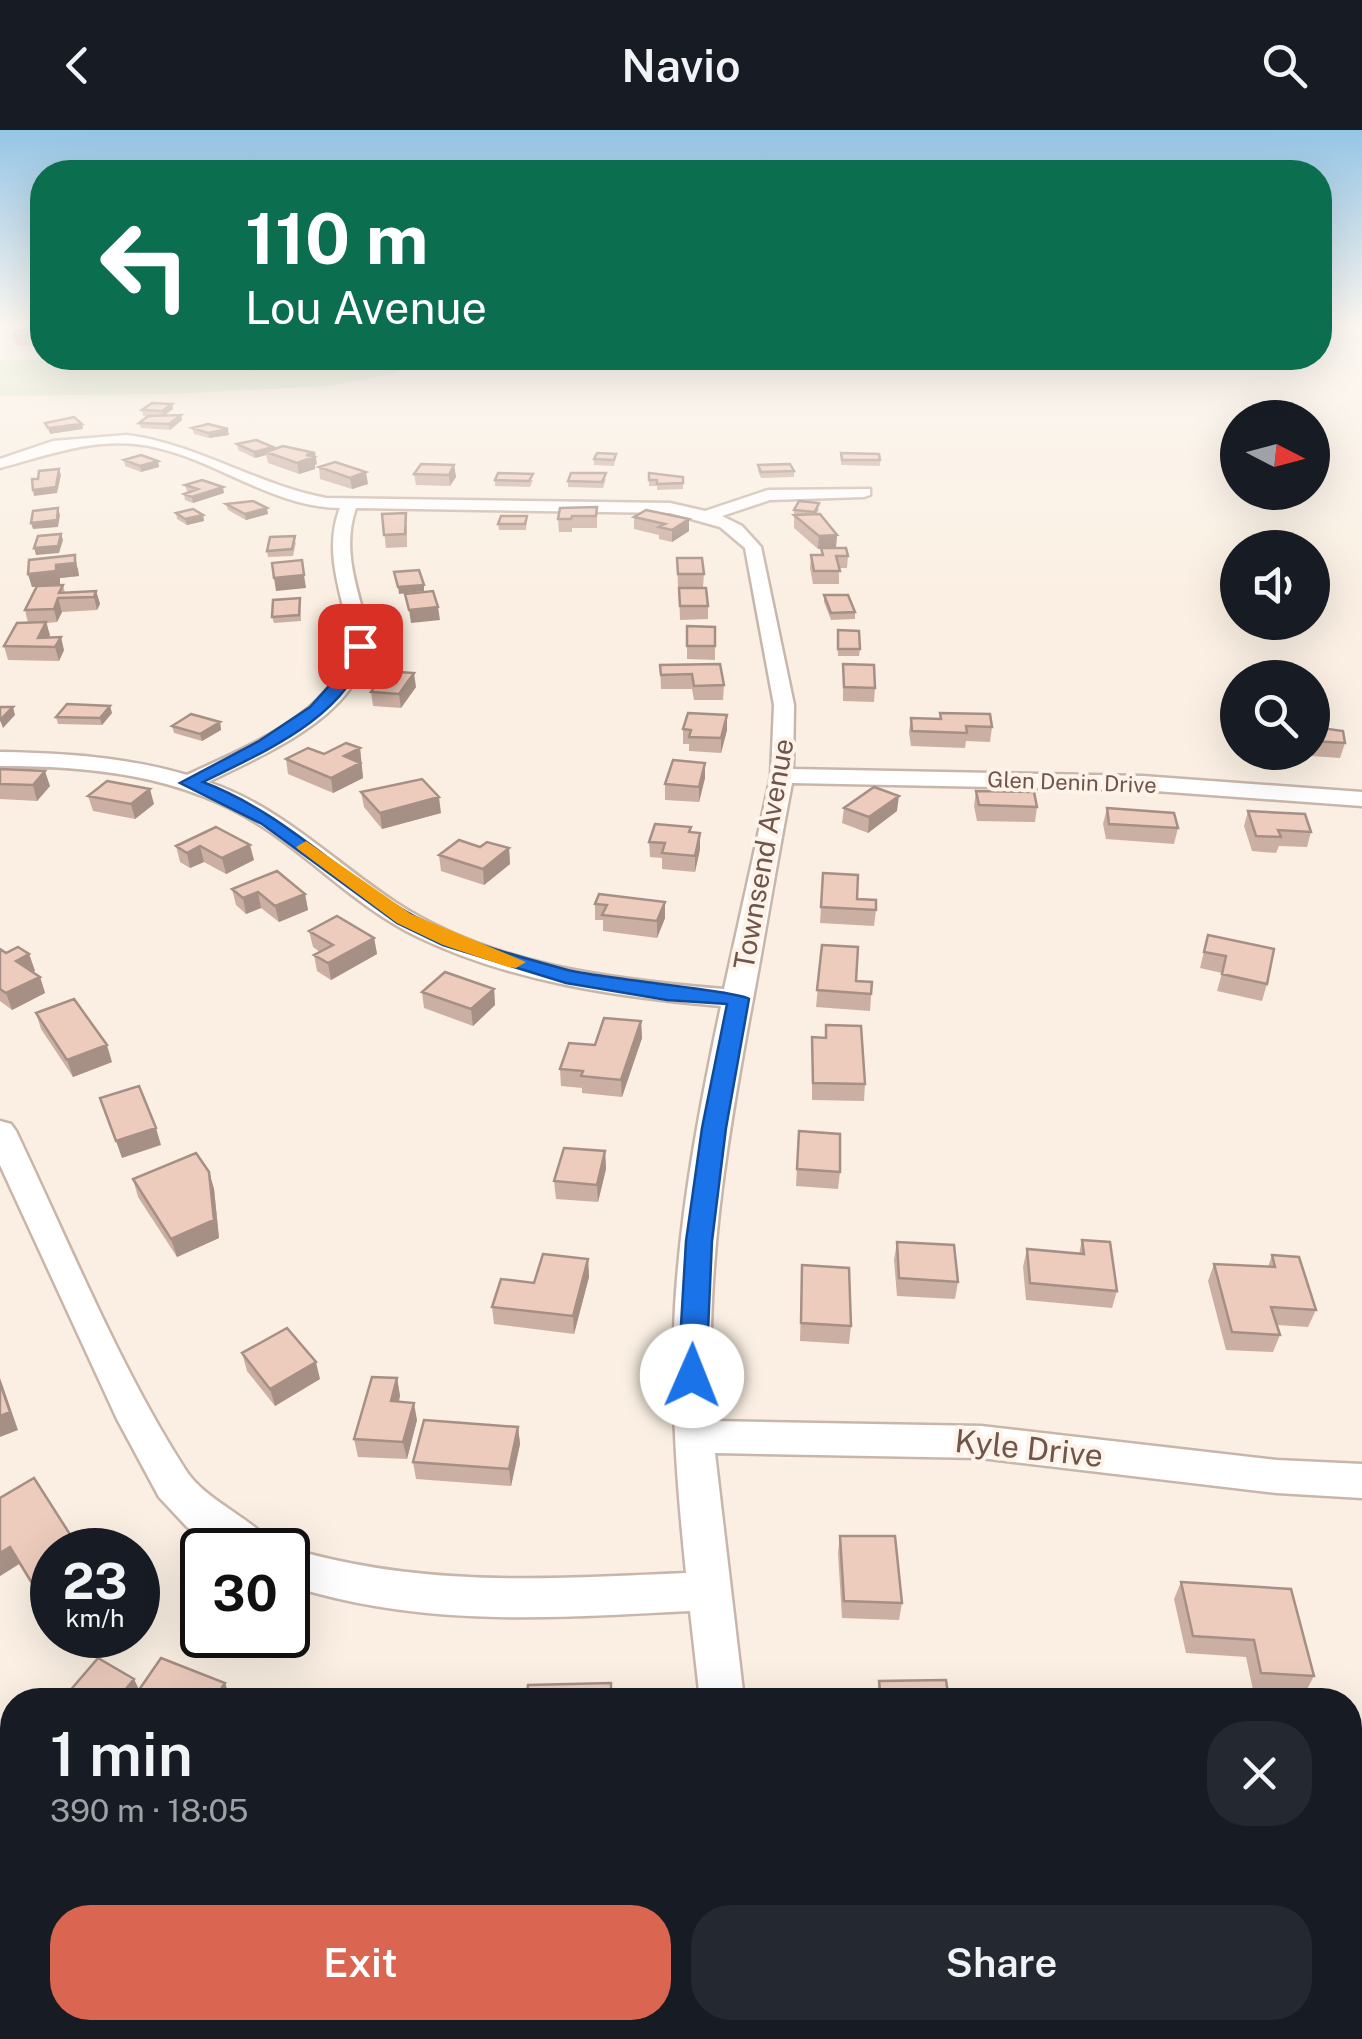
<!DOCTYPE html>
<html lang="en">
<head>
<meta charset="utf-8">
<style>
	body { margin:0; font-family:"Public Sans",sans-serif; background:#242831; color:#f1f3f6; height:100vh; display:flex; flex-direction:column; font-size:38px; white-space:nowrap }
	* { box-sizing:border-box; margin:0 }
	p { font-size:32px; color:#9ea1a6 }
	.icon { flex:none; width:55px; height:55px; fill:none; stroke:currentColor; stroke-width:2; stroke-linecap:round; stroke-linejoin:round }
	.map { position:relative; flex:1; overflow:hidden }
	.details { position:absolute; left:0px; top:1558px; width:1362px; height:352px; display:flex; flex-direction:column; background:#171b24; border-radius:40px 40px 0 0; box-shadow:0 10px 40px #0002 }
	.details>* { flex:none }
	.hud { position:absolute; left:30px; top:30px; width:1302px; height:210px; border-radius:40px; box-shadow:0 10px 40px #0002; background:#0b6e4f; color:#fff; overflow:hidden }
	.needle { width:65px; rotate:96deg }
	.controls { position:absolute; left:1220px; top:270px; display:grid; gap:20px }
	.controls a { display:grid; place-items:center; width:110px; height:110px; border-radius:50%; background:#171b24; box-shadow:0 10px 40px #0002; font-size:50px }
	.speed { position:absolute; left:30px; top:1398px; display:flex; gap:20px; font-size:50px; font-weight:700; text-align:center }
	.speed>* { display:grid; place-content:center; width:130px; height:130px; border-radius:50%; background:#171b24; box-shadow:0 10px 40px #0002; line-height:1 }
	.speed small { font-size:25px; font-weight:400 }
	.speed .limit { border:5px solid #111; border-radius:15px; background:#fff; color:#111 }
	.pin { position:absolute; display:grid; place-items:center; width:85px; height:85px; color:#fff; margin:-42px; border-radius:20px; box-shadow:0 5px 15px #0006 }
	.me { position:absolute; width:110px; margin:-55px; rotate:1deg; stroke-linejoin:round; filter:drop-shadow(0 0 8px #0008) }
	.turn { display:flex; align-items:center; gap:35px; height:210px; padding:0 50px; font-size:45px }
	.turn .icon { width:130px; height:130px; stroke-width:2.5 }
	.turn b { display:block; font-size:70px; line-height:85px }
	.round { display:grid; place-items:center; flex:none; width:105px; height:105px; border-radius:40px; background:#242831 }
	.headline { display:flex; align-items:center; justify-content:space-between; height:170px; padding:0 50px }
	h1 { font-size:60px; font-weight:600; line-height:75px }
	.button { display:flex; gap:20px; margin-top:auto; padding:20px 50px }
	.button a { flex:1; height:115px; border-radius:40px; background:#da6652; color:#fff; font-size:40px; font-weight:600; line-height:115px; text-align:center }
	.button a+a { background:#242831; color:#f1f3f6 }
	header { display:flex; justify-content:space-between; align-items:center; height:130px; padding:0 50px; background:#171b24; font-size:45px; font-weight:600 }
	.map>svg:first-child { display:block }
	.green { fill:#d3e6c3 }
	.lines { fill:none; stroke-linecap:round; stroke-linejoin:round }
	.minor-casing { stroke:#c9b6aa; stroke-width:5 }
	.minor { fill:#fff; fill-rule:evenodd }
	.wall { fill:#ccafa3 }
	.shaded-wall { fill:#a68f84 }
	.building { fill:#edccbd; stroke:#a68f84; stroke-width:2.5 }
	.route { fill:#1a73e8; stroke:#114b97; stroke-width:2.5 }
	.slow { fill:#f59e0b }
	.labels { text-anchor:middle; dominant-baseline:central; stroke-width:8; stroke-linejoin:round; paint-order:stroke }
	.far-street-label { font-size:22px; fill:#6f554b; stroke:#fdf3e8 }
	.street-label { font-size:28px; fill:#6f554b; stroke:#fdf3e8 }
	.near-street-label { font-size:32px; fill:#6f554b; stroke:#fdf3e8 }
</style>
</head>
<body>
<header><svg class="icon" aria-label="back" viewBox="0 0 24 24"><path d="M15 5l-7 7 7 7"/></svg>Navio<svg class="icon" aria-label="search" viewBox="0 0 24 24"><circle cx="10" cy="10" r="6"/><path d="M15 15l6 6"/></svg></header>
<div class="map">
<svg width="1362" height="1909" viewBox="0 0 1362 1909">
	<rect width="100%" height="100%" fill="#faefe2"/>
	<!-- green -->
	<path class="green" d="M193,228H402L407,232L397,243L329,256L168,264L0,266V230Z"/>
	<g class="lines">
		<defs>
			<path id="minor" d="M127,305C197,314 257,355 326,368L670,373L705,381L768,360L870,359V365L864,367L770,370L722,386L742,396L761,417L794,575L793,639L1142,646L1362,662V676L1142,660L792,653C778,725 766,799 753,869C727,1008 703,1148 713,1291L981,1296L1277,1330L1362,1334V1368L1277,1363L981,1328L715,1323L744,1570H700L690,1481C551,1488 423,1498 288,1455V1420H284L288,1418C423,1458 548,1449 686,1443C677,1355 670,1266 675,1177C681,1075 700,975 721,876C618,867 512,852 418,807C360,779 316,732 263,697C184,645 92,636 0,636V622C63,623 126,627 187,645C250,615 368,572 345,484C336,449 326,413 340,378C274,377 221,333 158,318C102,304 52,324 0,338V329L53,311ZM356,378L670,383L720,397L745,418L774,575L771,646L724,859C612,850 491,835 395,772C333,731 280,676 208,652C271,621 389,573 364,485C354,450 343,414 356,378Z
				M0,991L11,994L16,1001C68,1110 120,1238 185,1339C207,1374 260,1390 275,1420H220L187,1397L159,1367L117,1289L0,1035Z
				M731,1898H783L785,1909H731Z"/>
		</defs>
		<!-- minor casing -->
		<use href="#minor" class="minor-casing"/>
		<!-- minor -->
		<use href="#minor" class="minor"/>
	</g>
	<!-- wall -->
	<path class="wall" d="M42,198V215L16,216L13,206Z
		M172,274L173,279L164,286L181,285L182,290L170,300L141,298L139,293L155,286H143L142,280Z
		M192,298L229,305L209,308L194,304Z
		M237,314L273,317V319L317,334L315,335V339L299,344L268,333L266,325L255,328L238,320Z
		M841,323L880,330V336L841,335Z
		M616,324L614,336L594,335V329Z
		M124,330L158,331L159,337L141,342L125,336Z
		M454,335L456,347L450,356L416,355L414,344Z
		M758,335L794,341V347L761,348L758,341Z
		M319,337L368,354L352,359L320,349Z
		M649,343L683,347V359L657,360V356H649Z
		M606,349L603,358L568,357V351Z
		M495,350H533L530,357L495,356Z
		M185,355L224,363L193,373L185,370L184,364L190,362L187,361Z
		M226,374L268,384L246,390L228,380Z
		M597,377V398H572V402H559L558,389Z
		M819,379L817,384L837,405L836,417L822,418L848,426L847,438H839V454H813L810,438L811,425H821V418L818,419L794,398V380Z
		M646,380L689,401L672,412L659,409V405L634,399V387Z
		M176,383L203,385L204,391L187,395L177,389Z
		M382,384L407,395V417L386,418Z
		M527,386L526,400H499L498,394Z
		M296,412L293,426L268,427L267,421Z
		M677,428L704,444L703,457H678Z
		M78,438L79,446L60,448V454L38,456L63,455L65,463L96,461L100,474L97,480L62,482L57,492L47,493L49,507L64,520L59,531L8,530L4,516L28,493L25,480L37,457H32L28,444Z
		M679,458L708,476V489L680,490Z
		M824,465L855,482V489L831,490L824,472Z
		M300,468L301,491L274,493L272,487Z
		M687,496L715,497V530L687,529Z
		M837,507L860,519L859,526H838Z
		M720,534L724,555L723,570H694L692,559H661L660,535Z
		M843,534L875,558L874,572L843,571Z
		M416,557L401,578L373,576L371,562Z
		M112,583L102,595L58,594L56,587Z
		M940,583L992,597L990,612L966,611L965,618L911,616L909,602L911,588L940,589Z
		M727,585V600L721,623L689,621V614H683V599Z
		M220,592L221,600L202,611L174,603L172,596Z
		M1312,592L1314,597L1345,613L1340,628L1281,624V622H1312Z
		M360,618L363,648L333,663L288,644L286,629Z
		M705,633V648L699,672L665,670V654Z
		M0,639L50,656L37,671L0,669Z
		M976,661L1037,677L1035,692L977,691L974,676Z
		M361,662L441,683L382,699L364,677Z
		M88,666L154,674L135,689L93,681Z
		M844,678L897,681L868,703L842,693Z
		M1107,678L1178,698L1174,714L1106,709L1103,694Z
		M1248,681L1311,702L1307,717L1279,716L1276,723L1252,721L1244,696Z
		M216,697L254,730L226,744L204,732L190,738L180,732L176,716Z
		M691,697V703H700V719L695,742L662,739V728L650,727L649,712Z
		M480,717L509,718L510,734L484,755L441,741L439,725Z
		M823,743L857,769L876,780L874,796L820,793Z
		M232,759L305,764L308,780L279,792L261,778L246,784L236,775Z
		M665,772V788L657,808L603,801V790H595V774Z
		M309,801L374,808L377,824L331,850L317,841L314,825L320,822L313,817Z
		M1208,805L1267,854L1262,871L1217,861L1222,843L1200,838Z
		M822,815L856,851L872,852L870,881L816,877Z
		M0,819L6,823L29,824L35,841L32,842L40,847L45,863L12,880L0,871Z
		M494,859L495,875L473,896L424,878L422,862Z
		M36,883L112,932L73,947L41,899Z
		M641,891L642,908L622,967L582,963V958L561,956L560,939L595,915Z
		M826,895L865,954L864,971L812,970V907L825,908Z
		M799,1001L840,1042L838,1059L796,1056Z
		M605,1021L606,1039L598,1072L556,1069L554,1051Z
		M209,1042L214,1059L219,1108L177,1127L138,1067L133,1049Z
		M1082,1110L1117,1161L1112,1178L1026,1170L1023,1137L1027,1119L1079,1124Z
		M897,1112L958,1152L955,1169L897,1166L894,1130Z
		M1272,1125L1316,1180L1308,1197L1277,1195L1280,1205L1273,1222L1226,1220L1208,1151L1214,1134L1268,1137Z
		M588,1129L589,1147L574,1204L494,1194L492,1177L534,1153Z
		M802,1135L851,1196L849,1214L800,1211Z
		M242,1223L320,1249L275,1276L247,1241Z
		M397,1248L400,1266L399,1272L417,1290L407,1329L358,1327L354,1309Z
		M518,1297L520,1314L511,1356L416,1349L413,1332Z
		M0,1368L44,1475L19,1434L0,1446Z
		M840,1406L902,1473L899,1490L842,1488L838,1423Z
		M1181,1452L1314,1546L1305,1563L1253,1560L1246,1527L1186,1523L1174,1469Z
		M879,1551L949,1570H876Z
		M522,1898H564V1909H523Z
		M914,1898H993L995,1909H916Z"/>
	<!-- shaded-wall -->
	<path class="shaded-wall" d="M172,274L173,279L163,286L162,281Z
		M181,285L182,290L170,300L169,294Z
		M82,294L83,299L50,304L48,298Z
		M228,299L229,305L209,308L208,303Z
		M273,317L274,323L266,322V325L255,328L254,322Z
		M315,323L317,334L315,335V339L299,344L297,333L306,325Z
		M158,331L159,337L141,342L140,336Z
		M454,335L456,347L450,356L449,345Z
		M59,339L61,345L57,363L34,366L33,360Z
		M366,342L368,354L352,359L350,348Z
		M223,357L224,363L193,373L192,367Z
		M58,378L60,385L58,397L33,399L31,393Z
		M267,378L268,384L246,390L245,384Z
		M203,385L204,391L187,395L185,389Z
		M689,389V401L672,412V400Z
		M61,404L63,410L59,423L36,425L34,418Z
		M837,405L836,417L818,419L819,406Z
		M75,425L79,446L60,448V454L32,457L28,444Z
		M304,445L306,458L276,461L274,448Z
		M424,455V461L399,464L398,457Z
		M96,461L100,474L97,480L94,467Z
		M58,468L62,482L57,492L54,479Z
		M438,477L440,490L411,493L409,480Z
		M46,492L50,505L45,517L38,508Z
		M61,507L64,520L59,531L55,517Z
		M414,543L416,557L401,578L399,564Z
		M110,576L112,583L102,595L100,588Z
		M13,577L15,585L3,598L0,590Z
		M727,585V600L721,623V608Z
		M220,592L221,600L202,611L200,604Z
		M360,618L363,648L333,663L331,648L344,626Z
		M705,633V648L699,672V657Z
		M45,641L50,656L37,671L33,655Z
		M150,659L154,674L135,689L131,674Z
		M899,666L897,681L868,703L869,687Z
		M439,667L441,683L382,699L380,683Z
		M700,703V719L695,742V726Z
		M250,715L254,730L226,744L222,728Z
		M200,716L204,732L190,738L187,723Z
		M509,718L510,734L484,755L483,739Z
		M258,762L261,778L246,784L243,768Z
		M305,764L308,780L279,792L275,776Z
		M665,772V788L657,808V791Z
		M374,808L377,824L331,850L328,833Z
		M29,824L35,841L22,847L16,831Z
		M40,847L45,863L12,880L6,863Z
		M494,859L495,875L473,896L471,879Z
		M641,891L642,908L622,967L621,950Z
		M107,915L112,932L73,947L67,930Z
		M156,998L161,1015L122,1028L116,1011Z
		M605,1021L606,1039L598,1072L597,1055Z
		M209,1042L214,1059L219,1108L177,1127L171,1109Z
		M588,1129L589,1147L574,1204L573,1186Z
		M316,1232L320,1249L275,1276L270,1259Z
		M0,1248L18,1300L0,1307Z
		M397,1248L400,1266L394,1288L391,1271Z
		M414,1273L417,1290L407,1329L403,1312Z
		M518,1297L520,1314L511,1356L509,1339Z
		M10,1417L19,1434L0,1446V1423Z
		M52,1447V1469L44,1475L35,1458Z
		M134,1549L142,1566L139,1570H117Z
		M225,1553L231,1570H214Z"/>
	<!-- building -->
	<path class="building" d="M42,198V205L13,206L17,200Z
		M152,273L172,274L162,281L142,280Z
		M181,285L169,294L139,293L148,286Z
		M74,287L82,294L48,298L45,293Z
		M208,294L228,299L208,303L192,298Z
		M256,310L273,317L254,322L237,314Z
		M283,316L315,323L306,325L314,327L297,333L266,322Z
		M597,323L616,324L614,330L594,329Z
		M841,323L879,324L880,330H842Z
		M141,325L158,331L140,336L124,330Z
		M335,332L366,342L350,348L319,337Z
		M421,334L454,335L449,345L414,344Z
		M790,334L794,341L761,342L758,335Z
		M59,339L56,357L33,360L32,349H38L39,341Z
		M498,343L533,344L529,351L495,350Z
		M571,343H606L602,352L568,351Z
		M649,343L683,347V353L657,354V350H649Z
		M202,350L223,357L192,367L184,364L198,359L185,355Z
		M253,371L267,378L245,384L226,374Z
		M799,371L819,373L815,382L794,380Z
		M597,377L596,386H572L571,389H558L560,378Z
		M58,378L57,390L31,393L33,381Z
		M193,379L203,385L185,389L176,383Z
		M646,380L689,389L672,400L659,397L665,394L634,387Z
		M406,383L405,404L384,405L382,384Z
		M820,384L837,405L819,406L794,385Z
		M501,386H527L525,394H498Z
		M61,404L58,416L34,418L38,406Z
		M295,406L292,419L267,421L270,407Z
		M821,418H846L848,426H836L840,441H814L811,425H823Z
		M75,425V433L56,435V441L28,444L29,430Z
		M677,428H702L704,444H678Z
		M302,430L304,445L274,448L272,433Z
		M419,440L424,455L398,457L394,442Z
		M63,455L59,463L96,461L94,467L58,468L54,479L25,480L37,456Z
		M679,458H706L708,476H680Z
		M433,461L438,477L409,480L405,464Z
		M824,465H848L855,482L831,483Z
		M300,468L299,485L272,487L273,470Z
		M46,492L38,508L61,507L55,517L4,516L17,493Z
		M687,496L715,497V516H687Z
		M838,500L859,501L860,519H838Z
		M720,534L724,555L694,556L692,544L661,545L660,535Z
		M843,534L874,535L875,558L844,557Z
		M386,541L414,543L399,564L371,562Z
		M67,574L110,576L100,588L56,587Z
		M0,577H13L0,590Z
		M688,583L727,585L721,608L689,607L691,600L683,599Z
		M940,583L990,584L992,597L966,596L967,603L912,601L911,588L941,589Z
		M191,584L220,592L200,604L172,596Z
		M1312,592H1314V597L1343,601L1345,613L1312,611Z
		M346,613L360,618L344,626L360,633L331,648L286,629L308,618L324,624Z
		M673,630L705,633L699,657L665,654Z
		M0,639L45,641L33,655L0,654Z
		M422,649L439,667L380,683L361,662Z
		M107,651L150,659L131,674L88,666Z
		M874,657L899,666L869,687L844,678Z
		M976,661L1034,662L1037,677L979,675Z
		M1107,678L1174,683L1178,698L1109,694Z
		M1248,681L1305,684L1311,702L1278,700L1281,707L1256,706Z
		M655,694L691,697L689,702L700,703L695,726L662,723L665,713L649,712Z
		M216,697L250,715L222,728L200,716L187,723L176,716Z
		M459,710L480,717L487,712L509,718L483,739L439,725Z
		M277,741L305,764L275,776L258,762L243,768L232,759Z
		M823,743L858,745L857,769L876,770V780L821,777Z
		M599,764L665,772L657,791L602,785L607,775L595,774Z
		M337,786L374,808L328,833L314,825L333,815L309,801Z
		M1208,805L1274,819L1267,854L1222,844L1226,826L1204,822Z
		M822,815L858,817L856,851L872,852L871,864L817,860Z
		M18,817L29,824L16,831L40,847L6,863L0,859V819L6,823Z
		M445,842L494,859L471,879L422,862Z
		M74,869L107,915L67,930L36,883Z
		M604,888L641,891L621,950L581,946L583,941L560,939L569,913L595,915Z
		M826,895L861,896L865,954L813,953L812,907L826,908Z
		M139,956L156,998L116,1011L100,968Z
		M799,1001L840,1004V1042L797,1039Z
		M564,1018L605,1021L597,1055L554,1051Z
		M196,1023L209,1042L214,1090L171,1109L133,1049Z
		M1082,1110L1110,1112L1117,1161L1030,1153L1027,1119L1084,1124Z
		M897,1112L954,1115L958,1152L899,1148Z
		M543,1124L588,1129L573,1186L492,1177L501,1149L534,1153Z
		M1272,1125L1299,1127L1316,1180L1271,1177L1280,1205L1232,1202L1214,1134L1275,1137Z
		M802,1135L849,1138L851,1196L801,1193Z
		M287,1198L316,1232L270,1259L242,1223Z
		M372,1247L397,1248L391,1271L414,1273L403,1312L354,1309Z
		M0,1253L10,1282L0,1286Z
		M424,1290L518,1297L509,1339L413,1332Z
		M34,1348L80,1420H52V1447L35,1458L10,1417L0,1423V1368Z
		M840,1406H895L902,1473L844,1471Z
		M1181,1452L1291,1459L1314,1546L1261,1543L1254,1510L1193,1506Z
		M98,1528L134,1549L117,1570H62Z
		M161,1528L225,1553L214,1570H132Z
		M946,1550L949,1570H881L879,1551Z
		M611,1553V1570H412V1567L527,1564L528,1555Z
		M522,1898H562V1900L522,1905Z
		M920,1898H993L995,1909H922Z"/>
	<!-- sky -->
	<linearGradient id="sky" x2="0" y2="1"><stop stop-color="#95c5e5"/><stop offset="0.42" stop-color="#fdf8f2"/><stop offset="1" stop-color="#fdf8f2" stop-opacity="0"/></linearGradient>
	<rect width="1362" height="464" fill="url(#sky)"/>
	<!-- route -->
	<path class="route" d="M354,512L367,516C349,587 263,622 203,652C285,683 339,745 414,786C460,811 513,825 564,839C593,848 741,861 749,869L726,998L712,1111L706,1246L702,1254L692,1257L682,1254L678,1246L686,1111L702,998L727,874L667,870L566,853L443,815L397,793L262,694L180,653L259,611L310,577L347,536Z"/>
	<!-- slow -->
	<path class="slow" d="M306,711L411,784L526,832L516,838L508,837L443,815L397,793L299,720L296,717Z"/>
	<g class="labels">
		<!-- far-street labels -->
		<g class="far-street-label">
			<text transform="translate(1072 652) rotate(2)">Glen Denin Drive</text>
		</g>
		<!-- street labels -->
		<g class="street-label">
			<text transform="translate(763 724) rotate(-80)">Townsend Avenue</text>
		</g>
		<!-- near-street labels -->
		<g class="near-street-label">
			<text transform="translate(1029 1318) rotate(6)">Kyle Drive</text>
		</g>
	</g>
</svg>
<div class="controls">
<a><svg class="needle" viewBox="-14 -14 28 28"><path d="M0-13l5 13h-10z" fill="#e53935"/><path d="M0 13l5-13h-10z" fill="#9ea1a6"/></svg></a>
<a><svg class="icon" aria-label="sound" viewBox="0 0 24 24"><path d="M4 9h4l5-4v14l-5-4H4zM17 9q2 3 0 6"/></svg></a>
<a><svg class="icon" aria-label="search" viewBox="0 0 24 24"><circle cx="10" cy="10" r="6"/><path d="M15 15l6 6"/></svg></a>
</div>
<div class="speed"><div>23<small>km/h</small></div><div class="limit">30</div></div>
<div class="pin" style="left:360px;top:516px;background:#d93025"><svg class="icon" aria-label="arrive" viewBox="0 0 24 24"><path d="M6 21V4h12l-3 4 3 4H6"/></svg></div>
<svg class="me" style="left:692px;top:1246px" viewBox="-20 -20 40 40"><circle r="19" fill="#fff"/><path d="M0-13L10 11 0 6-10 11z" fill="#1a73e8"/></svg>
<div class="hud">
<div class="turn"><svg class="icon" aria-label="left" viewBox="0 0 24 24"><path d="M17 20v-9H6M10 6l-5 5 5 5"/></svg><div><b>110 m</b>Lou Avenue</div></div>
</div>
<section class="details">
<div class="headline"><div><h1>1 min</h1><p>390 m · 18:05</p></div><a class="round"><svg class="icon" aria-label="close" viewBox="0 0 24 24"><path d="M6 6l12 12M18 6L6 18"/></svg></a></div>
<div class="button"><a>Exit</a><a>Share</a></div>
</section>
</div>
</body>
</html>
